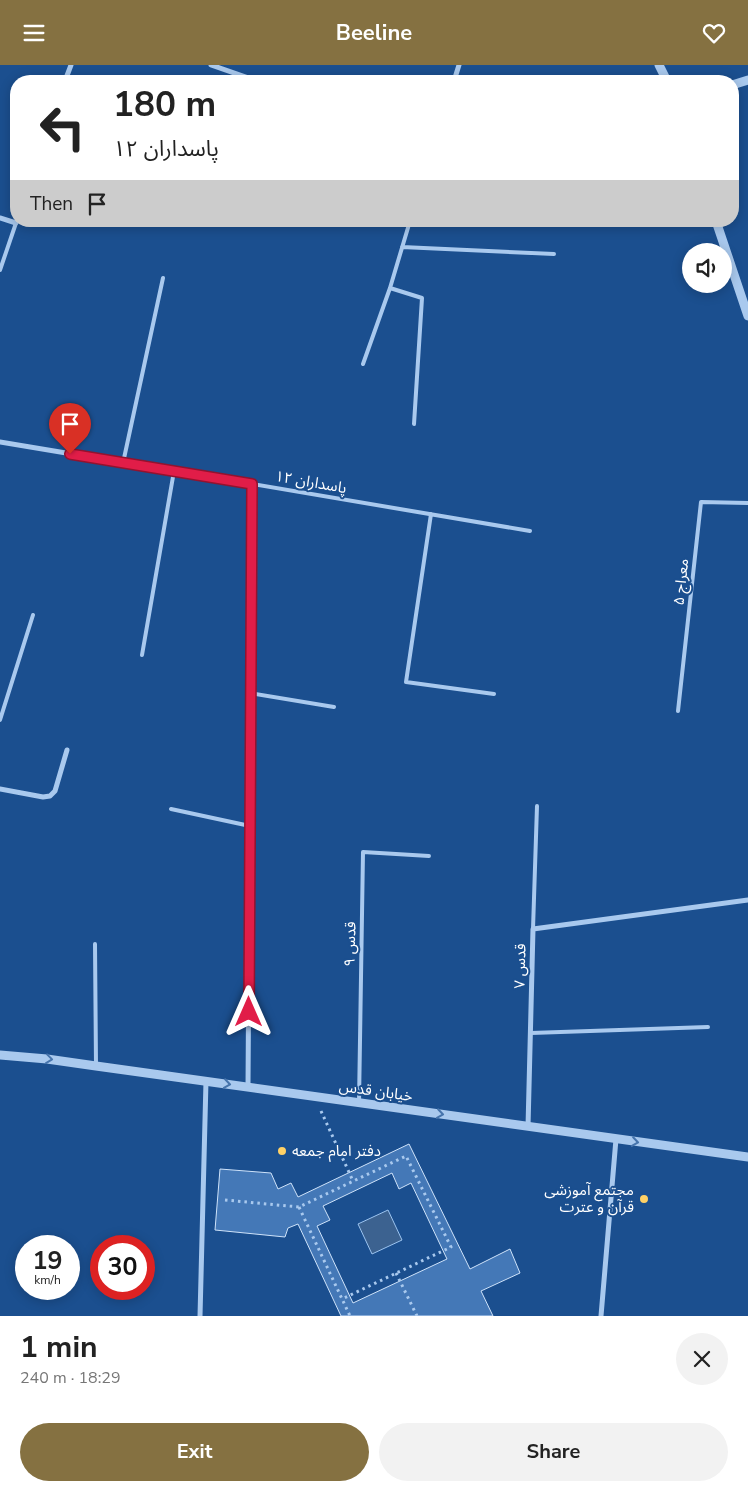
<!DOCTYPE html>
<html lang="en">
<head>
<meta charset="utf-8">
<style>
	body { margin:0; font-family:"Nunito Sans","Noto Sans Arabic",sans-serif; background:#f2f2f2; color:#222; height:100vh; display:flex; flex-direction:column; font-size:19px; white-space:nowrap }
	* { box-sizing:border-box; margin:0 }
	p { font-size:16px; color:#767676 }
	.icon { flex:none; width:28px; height:28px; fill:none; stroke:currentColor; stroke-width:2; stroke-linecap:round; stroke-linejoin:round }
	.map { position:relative; height:1251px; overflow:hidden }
	.details { display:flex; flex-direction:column; background:#fff; flex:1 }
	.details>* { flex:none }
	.hud { position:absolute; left:10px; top:10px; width:729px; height:152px; border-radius:20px; box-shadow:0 2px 12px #0003; background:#fff; color:#222; overflow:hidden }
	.fabs { position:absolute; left:682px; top:178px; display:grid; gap:10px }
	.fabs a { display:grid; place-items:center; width:50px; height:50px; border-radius:50%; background:#fff; box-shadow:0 2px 12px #0003; font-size:25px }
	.speed { position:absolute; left:15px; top:1170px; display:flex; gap:10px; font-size:25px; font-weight:700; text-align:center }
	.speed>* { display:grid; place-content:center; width:65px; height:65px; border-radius:50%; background:#fff; box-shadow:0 2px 12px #0003; line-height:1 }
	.speed small { font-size:12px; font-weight:400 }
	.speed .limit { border:8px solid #d22; background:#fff; color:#111 }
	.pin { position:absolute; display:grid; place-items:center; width:42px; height:42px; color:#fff; margin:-51px -21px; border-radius:50% 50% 50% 0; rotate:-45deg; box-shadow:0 0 5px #0007 }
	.pin .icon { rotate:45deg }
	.me { position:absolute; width:55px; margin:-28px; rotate:0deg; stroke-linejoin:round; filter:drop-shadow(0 0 4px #0008) }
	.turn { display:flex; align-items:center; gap:18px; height:105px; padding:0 20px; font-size:22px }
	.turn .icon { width:65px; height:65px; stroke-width:2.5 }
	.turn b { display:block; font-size:35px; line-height:42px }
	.then { display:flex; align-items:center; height:48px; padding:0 20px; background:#0003; gap:10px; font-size:19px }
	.round { display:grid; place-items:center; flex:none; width:52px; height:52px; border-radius:26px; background:#f2f2f2 }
	.headline { display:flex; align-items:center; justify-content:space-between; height:85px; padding:0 20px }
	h1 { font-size:30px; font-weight:700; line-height:38px }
	.button { display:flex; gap:10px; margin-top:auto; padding:10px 20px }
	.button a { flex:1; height:58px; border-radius:30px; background:#857141; color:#fff; font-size:20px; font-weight:700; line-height:58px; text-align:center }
	.button a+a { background:#f2f2f2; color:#222 }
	header { display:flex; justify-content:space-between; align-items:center; height:65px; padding:0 20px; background:#857141; color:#fff; font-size:22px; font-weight:700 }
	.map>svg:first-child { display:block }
	.water { fill:#3c6290; stroke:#9cc4f0 }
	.building { fill:#4478b7; stroke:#cfe3fa; fill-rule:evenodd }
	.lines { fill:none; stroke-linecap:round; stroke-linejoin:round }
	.path { stroke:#a9c9ee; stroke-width:3; stroke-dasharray:2.5 4; stroke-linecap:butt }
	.service { stroke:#a9c9ee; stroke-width:4 }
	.minor { stroke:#a9c9ee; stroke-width:5 }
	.tertiary { stroke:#a9c9ee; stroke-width:9 }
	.oneway { stroke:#4674ac }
	.route-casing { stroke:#92132f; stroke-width:12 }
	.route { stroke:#e11d48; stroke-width:9 }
	.poi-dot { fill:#ffd166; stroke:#1b4f8f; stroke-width:2 }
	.labels { text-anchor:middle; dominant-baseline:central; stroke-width:4; stroke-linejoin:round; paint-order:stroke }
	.street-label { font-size:15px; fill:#fff; stroke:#1b4f8f }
	.poi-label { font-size:15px; fill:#fff; stroke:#1b4f8f; text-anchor:start }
</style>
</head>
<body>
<header><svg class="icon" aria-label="menu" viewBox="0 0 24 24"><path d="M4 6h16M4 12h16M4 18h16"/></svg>Beeline<svg class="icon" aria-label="heart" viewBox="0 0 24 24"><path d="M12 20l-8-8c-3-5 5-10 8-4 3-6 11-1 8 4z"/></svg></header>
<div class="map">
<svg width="748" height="1251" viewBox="0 0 748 1251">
	<rect width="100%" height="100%" fill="#1b4f8f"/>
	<!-- water -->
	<path class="water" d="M388,1145L402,1175L372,1189L358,1159Z"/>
	<!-- building -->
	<path class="building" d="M409,1079L470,1204L510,1184L520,1208L481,1226L493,1251H341L298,1159L288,1163L285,1172L215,1165L220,1104L271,1108L278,1124L291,1118L298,1132ZM392,1108L399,1124L411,1118L447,1194L353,1238L317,1161L330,1155L323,1141Z"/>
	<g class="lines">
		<!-- path -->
		<path class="path" d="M321,1046L353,1116
			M225,1135L299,1142L406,1091L451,1182L342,1234
			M299,1142L350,1251
			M396,1208L417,1251"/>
		<!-- service -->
		<path class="service" d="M402,182L554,189
			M0,205L16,158
			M390,223L422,233L414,359
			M363,299L390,223L410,156
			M123,398L163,213
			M252,419L530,466
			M431,449L406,617L494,629
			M142,590L174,406
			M250,628L334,642
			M678,646L701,437L748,438
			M0,655L33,550
			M171,744L250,761
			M533,864L537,741
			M95,879L96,1001
			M531,968L708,962
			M359,1038L363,787L429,791"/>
		<!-- minor -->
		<path class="minor" d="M211,0L257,16
			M65,16L71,0
			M454,16L459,0
			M0,153L16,158L17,156
			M0,377L252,419L248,1022
			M0,724L43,732L50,731L55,726L67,685
			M528,1062L533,864L748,835
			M200,1251L206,1016
			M601,1251L616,1074"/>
		<!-- tertiary -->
		<path class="tertiary" d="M659,0L667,16
			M732,20L748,15
			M716,156L748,251
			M0,990L47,994L96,1001L748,1092"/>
	</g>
	<!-- one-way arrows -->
	<defs><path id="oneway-chevron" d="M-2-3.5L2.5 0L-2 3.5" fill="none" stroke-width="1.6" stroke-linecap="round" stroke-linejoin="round" transform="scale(1.25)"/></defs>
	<g class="oneway">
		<use href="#oneway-chevron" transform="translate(49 994) rotate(7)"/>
		<use href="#oneway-chevron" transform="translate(227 1019) rotate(8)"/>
		<use href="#oneway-chevron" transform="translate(440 1049) rotate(8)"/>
		<use href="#oneway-chevron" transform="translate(635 1077) rotate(8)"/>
	</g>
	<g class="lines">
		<defs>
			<path id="route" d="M70,389L252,419L249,947"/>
		</defs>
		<!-- route casing -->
		<use href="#route" class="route-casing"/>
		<!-- route -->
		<use href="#route" class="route"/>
	</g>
	<!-- markers -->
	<g class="poi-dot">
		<circle cx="282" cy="1086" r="5"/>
		<circle cx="644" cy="1134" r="5"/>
	</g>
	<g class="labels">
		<!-- street labels -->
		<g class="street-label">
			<text transform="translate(311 417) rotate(10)">پاسداران ۱۲</text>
			<text transform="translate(681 517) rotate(-84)">معراج ۵</text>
			<text transform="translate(350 879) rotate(-89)">قدس ۹</text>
			<text transform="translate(520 901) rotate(-89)">قدس ۷</text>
			<text transform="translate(376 1026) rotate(8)">خیابان قدس</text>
		</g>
		<!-- poi labels -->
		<g class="poi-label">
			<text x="292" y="1086">دفتر امام جمعه</text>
			<text x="634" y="1125" text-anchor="end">مجتمع آموزشی<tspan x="634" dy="17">قرآن و عترت</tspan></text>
		</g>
	</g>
</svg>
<div class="fabs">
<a><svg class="icon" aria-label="sound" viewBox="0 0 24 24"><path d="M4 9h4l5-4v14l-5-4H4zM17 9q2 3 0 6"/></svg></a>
</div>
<div class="speed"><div>19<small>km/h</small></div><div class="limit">30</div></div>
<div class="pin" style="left:70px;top:389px;background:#d93025"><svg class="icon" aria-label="arrive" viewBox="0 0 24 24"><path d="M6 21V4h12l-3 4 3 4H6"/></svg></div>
<svg class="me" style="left:249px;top:947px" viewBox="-20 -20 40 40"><path d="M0-17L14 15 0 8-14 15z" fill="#e11d48" stroke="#fff" stroke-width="4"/></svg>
<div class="hud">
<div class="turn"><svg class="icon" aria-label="left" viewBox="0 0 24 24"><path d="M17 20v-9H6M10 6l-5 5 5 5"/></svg><div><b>180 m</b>پاسداران ۱۲</div></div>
<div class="then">Then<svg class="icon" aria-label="arrive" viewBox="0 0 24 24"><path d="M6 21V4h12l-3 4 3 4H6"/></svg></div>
</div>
</div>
<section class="details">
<div class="headline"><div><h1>1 min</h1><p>240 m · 18:29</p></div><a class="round"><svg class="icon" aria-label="close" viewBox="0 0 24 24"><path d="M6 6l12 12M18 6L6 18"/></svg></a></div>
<div class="button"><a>Exit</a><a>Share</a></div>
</section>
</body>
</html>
